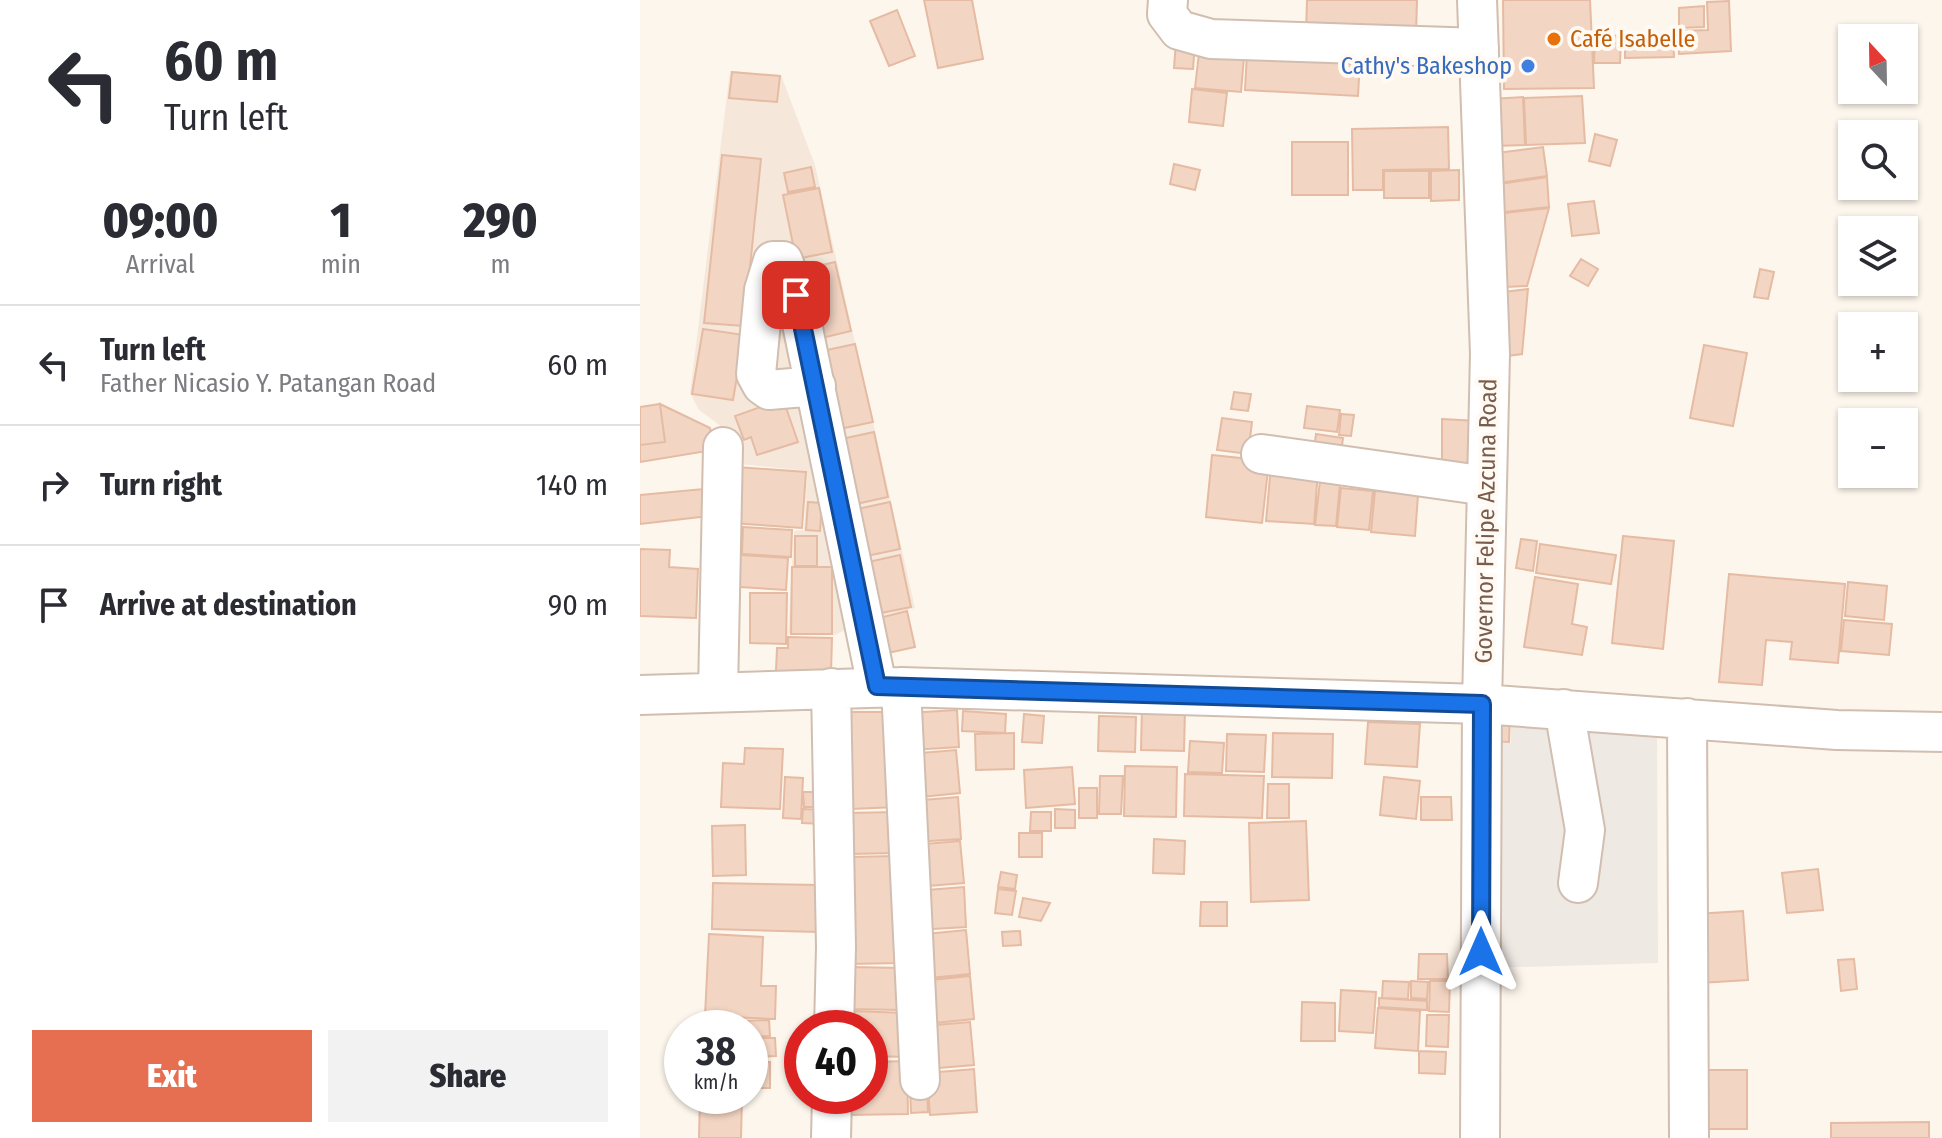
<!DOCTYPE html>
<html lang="en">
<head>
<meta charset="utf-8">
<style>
	body { margin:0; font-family:"Fira Sans Condensed",sans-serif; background:#f2f2f3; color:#2b2b33; height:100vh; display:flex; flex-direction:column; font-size:30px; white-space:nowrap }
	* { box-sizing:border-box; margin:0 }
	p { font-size:26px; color:#7c7c81 }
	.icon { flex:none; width:44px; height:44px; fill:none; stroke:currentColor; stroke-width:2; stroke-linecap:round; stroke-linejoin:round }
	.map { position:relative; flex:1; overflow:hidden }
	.sheet { display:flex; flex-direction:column; background:#fff; width:640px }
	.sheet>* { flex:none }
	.banner { background:#fff; color:#2b2b33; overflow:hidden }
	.needle { width:52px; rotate:338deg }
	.buttons { position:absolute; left:1198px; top:24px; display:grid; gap:16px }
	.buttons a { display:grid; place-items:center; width:80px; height:80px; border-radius:0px; background:#fff; box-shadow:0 2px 6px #0004; font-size:40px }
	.speed { position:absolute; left:24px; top:1010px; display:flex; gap:16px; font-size:40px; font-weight:700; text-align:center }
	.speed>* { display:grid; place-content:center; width:104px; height:104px; border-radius:50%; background:#fff; box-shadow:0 2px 6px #0004; line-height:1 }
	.speed small { font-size:20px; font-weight:400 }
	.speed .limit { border:12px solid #d22; background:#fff; color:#111 }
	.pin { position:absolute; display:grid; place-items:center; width:68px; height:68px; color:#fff; margin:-34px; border-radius:16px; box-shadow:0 4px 12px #0006 }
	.me { position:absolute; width:88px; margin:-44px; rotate:0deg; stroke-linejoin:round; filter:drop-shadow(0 0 6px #0008) }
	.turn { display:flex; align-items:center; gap:28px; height:168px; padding:0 32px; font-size:36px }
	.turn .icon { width:104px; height:104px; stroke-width:2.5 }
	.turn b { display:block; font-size:56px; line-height:68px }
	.eta { display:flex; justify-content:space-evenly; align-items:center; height:136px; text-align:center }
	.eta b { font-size:48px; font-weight:800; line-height:56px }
	.primary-button { display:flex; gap:16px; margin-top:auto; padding:16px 32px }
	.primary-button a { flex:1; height:92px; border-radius:0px; background:#e76f51; color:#fff; font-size:32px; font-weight:800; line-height:92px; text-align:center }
	.primary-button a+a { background:#f2f2f3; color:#2b2b33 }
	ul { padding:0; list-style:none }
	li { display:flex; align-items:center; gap:24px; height:120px; padding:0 32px; border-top:2px solid #e1e1e2 }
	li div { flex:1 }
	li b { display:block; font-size:30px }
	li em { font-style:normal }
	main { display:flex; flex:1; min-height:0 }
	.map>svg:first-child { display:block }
	.residential { fill:#f5e8da }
	.industrial { fill:#efe9e4 }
	.building { fill:#f3d5c3; stroke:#e6bba3; stroke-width:2 }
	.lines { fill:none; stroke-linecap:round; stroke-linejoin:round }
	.minor-casing { stroke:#d1beb0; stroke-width:42 }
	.minor { stroke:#fff; stroke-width:38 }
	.route-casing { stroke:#114b97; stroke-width:20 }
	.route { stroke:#1a73e8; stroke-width:14 }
	.food-dot { fill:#e8710a; stroke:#fffaf3; stroke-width:3 }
	.shop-dot { fill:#3f7fe0; stroke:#fffaf3; stroke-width:3 }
	.labels { text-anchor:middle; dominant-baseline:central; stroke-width:8; stroke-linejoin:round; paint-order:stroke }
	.food-label { font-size:24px; fill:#c56008; stroke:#fffaf3; text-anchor:start }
	.shop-label { font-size:24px; fill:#366cbe; stroke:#fffaf3; text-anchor:end }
	.street-label { font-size:24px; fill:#7a5c4d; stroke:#fffaf3 }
</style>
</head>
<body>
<main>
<section class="sheet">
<div class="banner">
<div class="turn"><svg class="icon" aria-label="left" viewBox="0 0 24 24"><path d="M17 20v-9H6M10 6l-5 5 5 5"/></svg><div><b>60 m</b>Turn left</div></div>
</div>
<div class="eta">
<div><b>09:00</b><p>Arrival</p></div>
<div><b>1</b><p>min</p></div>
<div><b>290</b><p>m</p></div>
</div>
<ul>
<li><svg class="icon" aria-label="left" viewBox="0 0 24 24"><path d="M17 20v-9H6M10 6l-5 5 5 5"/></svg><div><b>Turn left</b><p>Father Nicasio Y. Patangan Road</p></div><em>60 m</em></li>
<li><svg class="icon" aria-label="right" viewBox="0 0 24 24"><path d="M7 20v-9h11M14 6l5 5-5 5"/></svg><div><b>Turn right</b></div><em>140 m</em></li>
<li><svg class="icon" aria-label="arrive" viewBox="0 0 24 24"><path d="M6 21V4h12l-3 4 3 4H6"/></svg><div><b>Arrive at destination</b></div><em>90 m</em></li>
</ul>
<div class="primary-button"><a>Exit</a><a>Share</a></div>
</section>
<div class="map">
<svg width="1302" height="1138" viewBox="0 0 1302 1138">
	<rect width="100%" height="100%" fill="#fdf6ec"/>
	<!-- residential -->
	<path class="residential" d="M90,71L141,75L175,165L275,608L229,619L195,635L148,634L154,531L164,530L167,471L90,463L87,434L82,427L59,410L50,393Z"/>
	<!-- industrial -->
	<path class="industrial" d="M871,715L1017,724L1018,963L847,968L848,743H871Z"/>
	<!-- building -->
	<path class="building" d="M284,0H332L343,59L298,68Z
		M667,0H777L776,35L666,32Z
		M863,0H950L954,88L864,89Z
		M1089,1L1091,51L1039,54L1038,31L1068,30L1067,2Z
		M1064,6V27L1039,28V8Z
		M257,10L275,56L249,66L230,21Z
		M1033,33L1034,57L985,58V35Z
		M955,35L981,36L980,63H954Z
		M536,41L555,43L553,69L534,68Z
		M559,53L604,57L601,92L555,88Z
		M607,53L720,59L718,96L605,90Z
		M92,72L140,76L137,102L89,98Z
		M552,89L587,93L583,126L549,122Z
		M942,96L945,143L886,145L884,98Z
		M883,97L885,145L854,146L852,99Z
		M808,127L809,169L743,170V190H713L712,129Z
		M955,134L977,140L970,166L949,161Z
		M652,142H708V195H652Z
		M903,147L907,176L852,184L849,154Z
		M82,155L121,159L104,326L64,323Z
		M534,164L560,170L555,190L530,184Z
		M171,167L175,187L148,192L144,173Z
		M819,170V200L791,201V171Z
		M744,171H789V198H744Z
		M907,177L909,207L856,213L853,185Z
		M179,188L192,252L156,259L143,195Z
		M954,201L959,233L932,236L928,204Z
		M909,208L887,286L865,287L856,214Z
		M941,259L958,269L948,286L930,276Z
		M195,262L211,331L173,340L157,271Z
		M1120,269L1134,272L1128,299L1114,297Z
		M888,289L882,354L866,356L864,292Z
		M63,329L104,335L93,400L52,394Z
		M215,344L233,422L190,431L173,353Z
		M1064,345L1107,353L1093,426L1050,418Z
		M594,392L611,394L608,411L591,409Z
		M143,399L158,442L117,455L111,437L104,440L95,416Z
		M20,404L25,442L0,445V407Z
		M20,404L70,428L73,450L0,462V445L25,442Z
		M667,406L700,410L697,432L664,428Z
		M701,414L714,415L711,436L699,435Z
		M582,418L612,422L608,454L577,450Z
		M802,419L838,421V467L802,473Z
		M234,432L248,497L207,506L192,441Z
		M676,434L703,438L701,453L674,449Z
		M572,455L629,461L622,523L566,517Z
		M631,466L678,470L674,524L626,521Z
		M96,467L166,472L162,528L92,523Z
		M681,472L701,473L696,526L675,525Z
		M74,488L77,515L0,524V495Z
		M701,488L733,491L729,530L697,527Z
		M735,491L778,495L775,536L731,532Z
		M168,502L182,503L180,531L166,530Z
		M250,502L260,549L217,558L208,511Z
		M103,527L152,530L151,557L102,554Z
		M155,536H177V566H155Z
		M983,536L1034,541L1023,649L972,643Z
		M881,539L897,541L893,571L876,568Z
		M900,544L976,555L971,584L896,573Z
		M0,549L30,550L29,567L58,569L56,618L0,616Z
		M86,554L148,558L146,590L84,586Z
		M260,555L271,607L231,615L219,564Z
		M152,567H192V634H151Z
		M1089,574L1205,584L1198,663L1150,659L1152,642L1126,640L1122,685L1079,682Z
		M895,577L938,584L932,624L947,627L942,655L884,647Z
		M1208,582L1247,586L1244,620L1205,616Z
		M110,593H147L146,644L110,643Z
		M267,611L275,647L243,654L235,619Z
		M1204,620L1252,624L1249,655L1201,651Z
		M148,637L192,638L191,673L136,671L137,648H148Z
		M502,707L545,709L544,751L501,750Z
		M317,710L319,747L271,750L268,713Z
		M323,711L366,714L365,733L322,731Z
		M209,712H255L257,807L211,809Z
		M384,714L404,716L402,743L382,742Z
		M849,714L870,716L869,742L848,741Z
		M459,716L496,717L495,752L458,751Z
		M728,722L780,724L777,767L725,764Z
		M374,733V769L336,770L335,734Z
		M633,733L693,734L692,778L632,777Z
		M587,734L626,735L624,772L586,771Z
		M550,741L584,743L582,773L548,772Z
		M105,748L143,749L140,809L81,807L83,763L104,764Z
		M316,750L320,793L272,798L269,754Z
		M485,766L537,767L536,817L484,816Z
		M432,767L435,804L386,808L384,770Z
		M545,774L624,776L622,818L544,816Z
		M460,776H483L481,814H459Z
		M145,777L163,778L161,819L143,818Z
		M744,777L780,781L776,819L740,815Z
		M628,784H649V818H627Z
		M439,788H457V818H439Z
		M163,792H177V807H164Z
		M318,797L321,839L274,842L271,801Z
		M781,797H811L812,820H781Z
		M163,809L184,810V824L162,823Z
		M415,809L435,810V828H415Z
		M256,812L257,853L209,854L208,813Z
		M391,812H411V831H390Z
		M666,821L669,900L611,902L609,823Z
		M105,825L106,875L73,876L72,826Z
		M379,833H402V857H379Z
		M514,839L545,841L544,874L513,873Z
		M320,841L324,883L276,887L273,845Z
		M257,856L258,963L210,964L209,857Z
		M1178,869L1183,910L1147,913L1142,873Z
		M361,872L377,875L375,889L358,887Z
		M73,883L179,885L178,932L72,929Z
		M324,887L326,927L276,930L274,891Z
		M358,889L376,891L372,915L355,913Z
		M383,898L410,903L401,921L379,917Z
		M561,902H587V926H560Z
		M1103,911L1108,980L1060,983L1055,914Z
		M326,930L330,974L280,979L276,935Z
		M380,931L381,945L363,946L362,932Z
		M69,934L123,937L121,986H136L135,1019L65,1016Z
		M779,954H807L808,979H778Z
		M1214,959L1217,989L1201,991L1198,960Z
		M212,967L261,968L259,1010L211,1009Z
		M330,976L334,1019L285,1024L281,981Z
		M743,981L769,982L768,999L742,998Z
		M771,981L788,982L787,999L771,998Z
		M790,981H810L809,1012L789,1011Z
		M701,990L736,992L733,1033L699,1031Z
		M739,998L787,1001V1010L739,1007Z
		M662,1002L695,1003V1041H661Z
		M738,1008L780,1011L778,1051L735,1048Z
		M210,1011L267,1013L266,1057L230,1056V1028H210Z
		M787,1015H809L808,1047L786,1046Z
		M129,1020L130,1036L110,1037V1028H66L65,1022Z
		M330,1022L334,1065L287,1069L284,1026Z
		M110,1038H135L136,1056L110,1057Z
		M779,1051L806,1052L805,1074L779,1073Z
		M267,1061L268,1114L207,1115V1096H230V1062Z
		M110,1062H130V1088H110Z
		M334,1069L337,1112L290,1115L287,1073Z
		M1061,1070H1107V1129H1061Z
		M287,1086L288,1112L271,1113L270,1087Z
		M60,1096H102L101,1138H59Z
		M1289,1122V1138H1191V1123Z"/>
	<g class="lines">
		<defs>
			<path id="minor" d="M528,0L527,14L539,30L571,39L839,48
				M837,0L850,354L842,704L840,1138
				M176,386L129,390L122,385L116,374L124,290L133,261H143L156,295L237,686
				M621,454L847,486
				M261,687L280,1080
				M191,688L196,947L194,1028
				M78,692L83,447
				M0,695L261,687L842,704L1197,730L1302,732
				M924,709L945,830L938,883
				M1047,718L1049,1138
				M191,1138L192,1096"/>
		</defs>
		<!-- minor casing -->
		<use href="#minor" class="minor-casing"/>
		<!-- minor -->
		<use href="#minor" class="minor"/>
	</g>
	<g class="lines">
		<defs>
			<path id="route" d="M156,295L237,686L842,704L841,952"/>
		</defs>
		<!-- route casing -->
		<use href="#route" class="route-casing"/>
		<!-- route -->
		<use href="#route" class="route"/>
	</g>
	<!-- markers -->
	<circle class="food-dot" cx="914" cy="39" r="8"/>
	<circle class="shop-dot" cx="888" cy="66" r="8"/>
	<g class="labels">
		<!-- food labels -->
		<g class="food-label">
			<text x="930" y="39">Café Isabelle</text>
		</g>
		<!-- shop labels -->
		<g class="shop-label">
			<text x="872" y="66">Cathy's Bakeshop</text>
		</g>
		<!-- street labels -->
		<g class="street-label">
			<text transform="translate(846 521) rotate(-89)">Governor Felipe Azcuna Road</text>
		</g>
	</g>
</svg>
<div class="buttons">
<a><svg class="needle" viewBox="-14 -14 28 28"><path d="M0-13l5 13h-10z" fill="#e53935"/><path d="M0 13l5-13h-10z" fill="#7c7c81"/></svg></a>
<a><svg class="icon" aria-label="search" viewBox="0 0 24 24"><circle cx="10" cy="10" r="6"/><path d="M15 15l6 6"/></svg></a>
<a><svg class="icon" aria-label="layers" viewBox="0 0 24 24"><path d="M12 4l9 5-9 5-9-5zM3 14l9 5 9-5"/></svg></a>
<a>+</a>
<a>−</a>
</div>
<div class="speed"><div>38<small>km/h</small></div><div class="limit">40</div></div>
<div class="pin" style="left:156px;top:295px;background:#d93025"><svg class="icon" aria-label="arrive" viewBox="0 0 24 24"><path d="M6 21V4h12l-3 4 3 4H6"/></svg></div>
<svg class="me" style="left:841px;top:952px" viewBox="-20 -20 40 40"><path d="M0-17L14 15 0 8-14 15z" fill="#1a73e8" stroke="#fff" stroke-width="4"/></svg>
</div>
</main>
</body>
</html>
